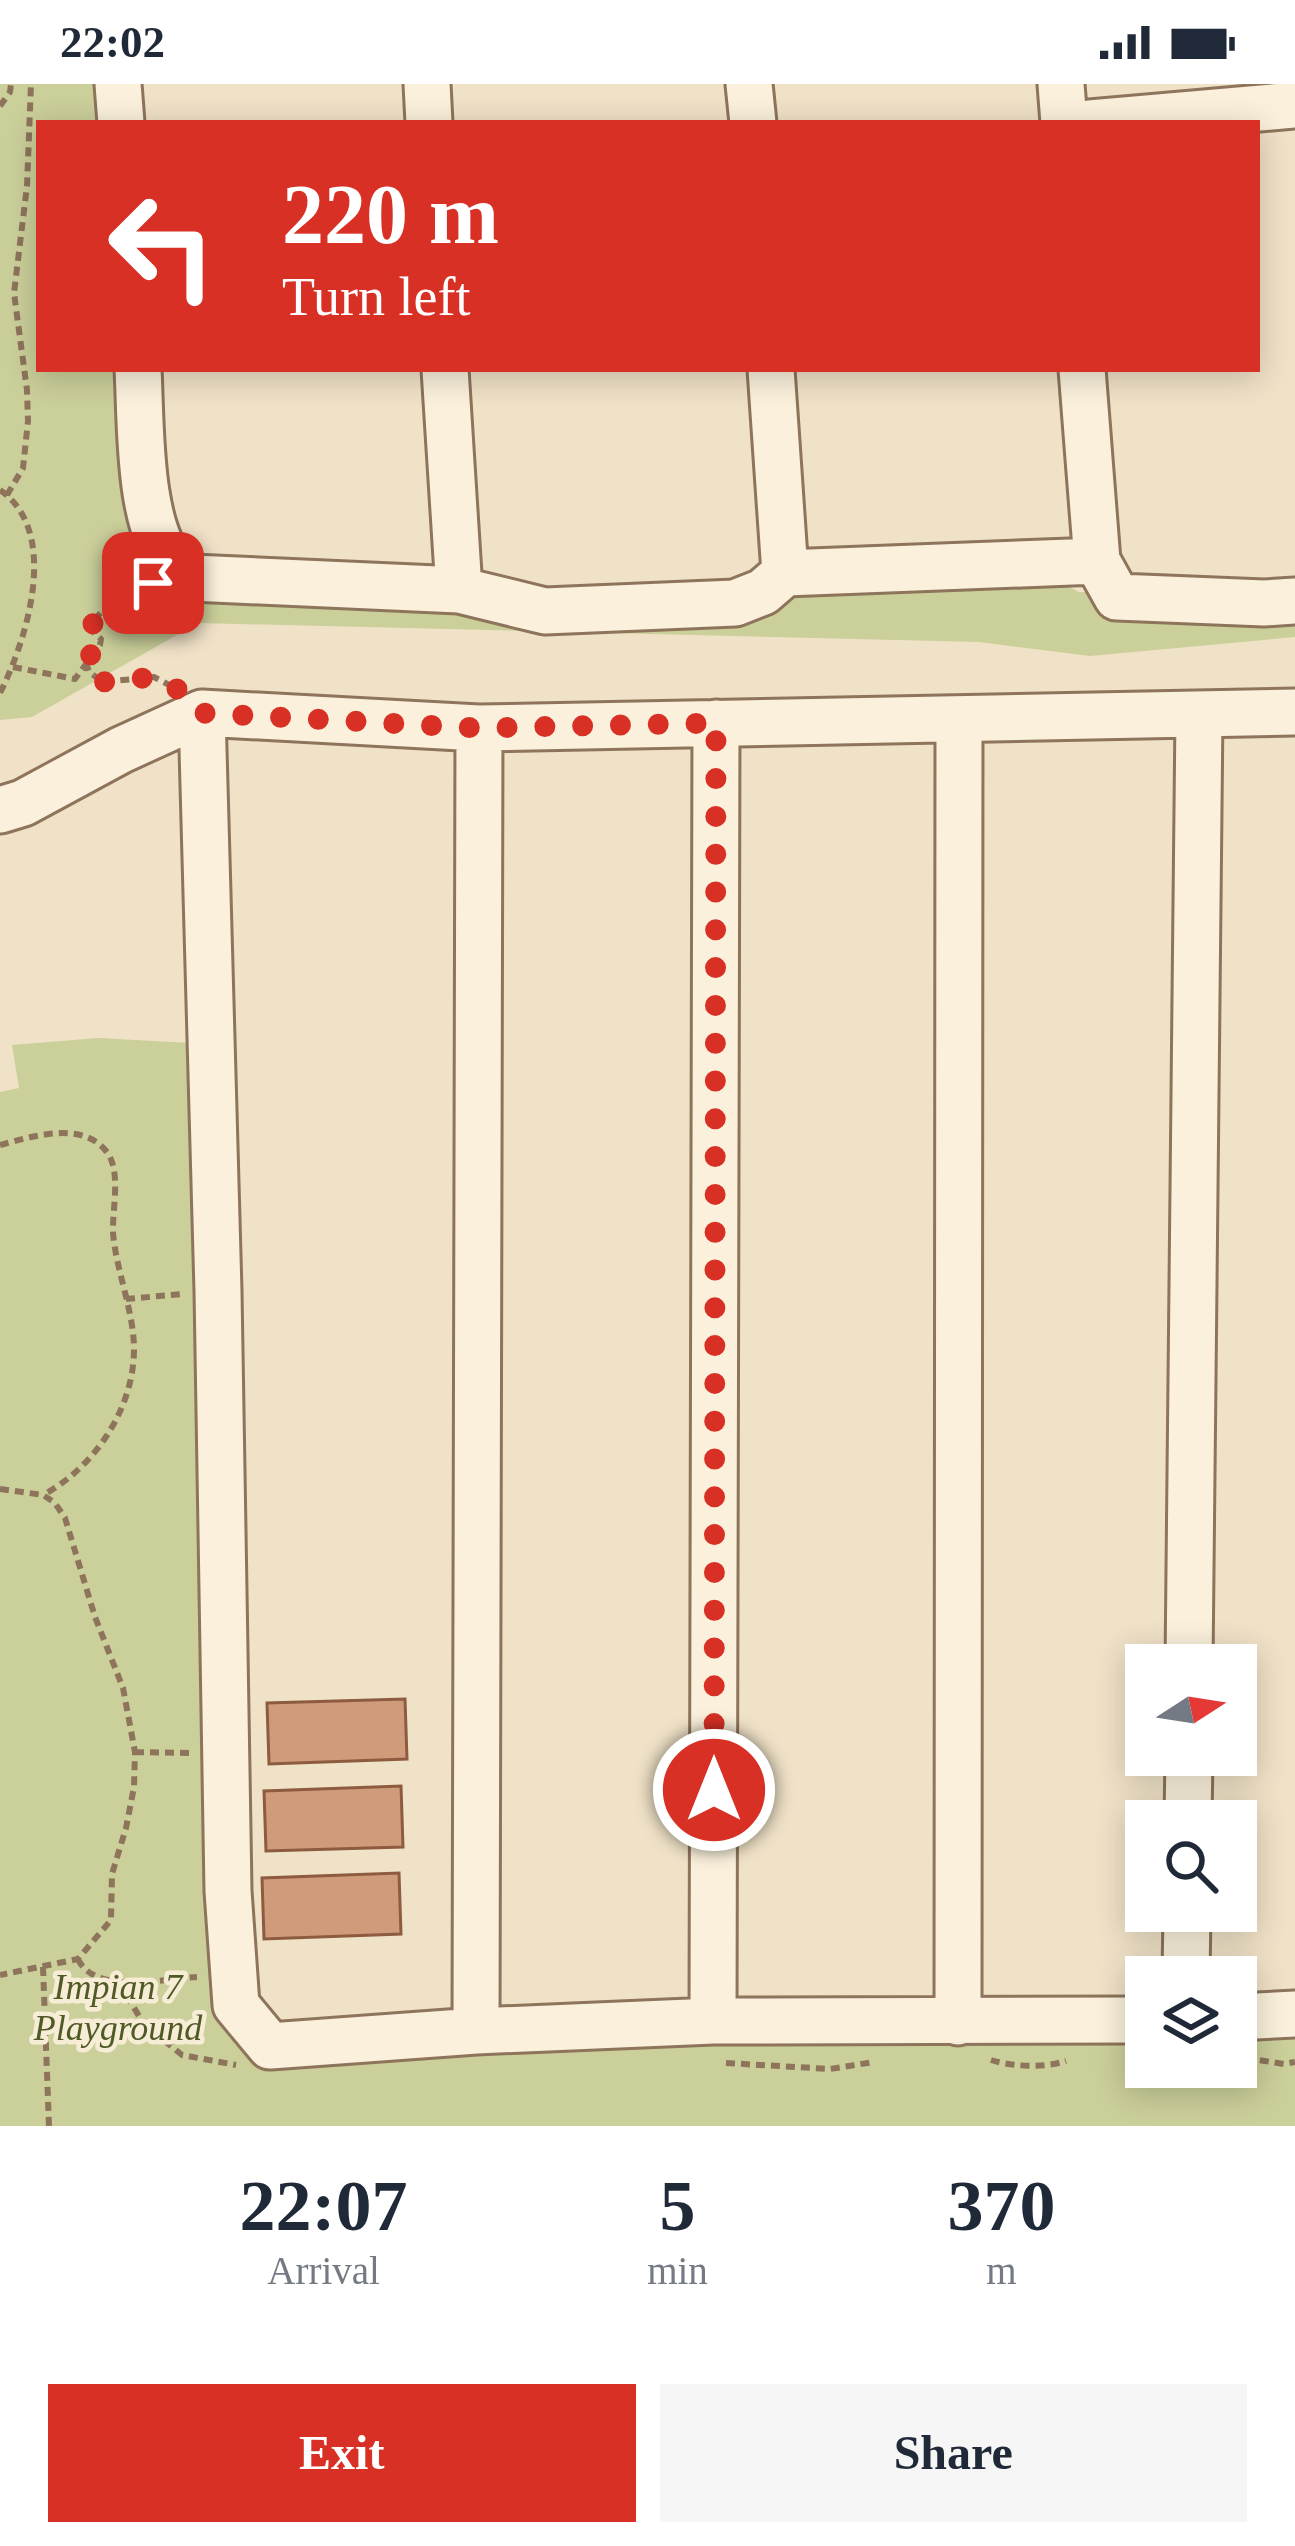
<!DOCTYPE html>
<html lang="en">
<head>
<meta charset="utf-8">
<style>
	body { margin:0; font-family:Georgia,serif; background:#f6f6f7; color:#1f2937; height:100vh; display:flex; flex-direction:column; font-size:45px; white-space:nowrap }
	* { box-sizing:border-box; margin:0 }
	p { font-size:39px; color:#747a83 }
	.icon { flex:none; width:66px; height:66px; fill:none; stroke:currentColor; stroke-width:2; stroke-linecap:round; stroke-linejoin:round }
	.map { position:relative; height:2042px; overflow:hidden }
	.drawer { display:flex; flex-direction:column; background:#fff; flex:1 }
	.drawer>* { flex:none }
	.guide { position:absolute; left:36px; top:36px; width:1224px; height:252px; border-radius:0px; box-shadow:0 6px 30px #0003; background:#d93025; color:#fff; overflow:hidden }
	.needle { width:78px; rotate:78deg }
	.tools { position:absolute; left:1125px; top:1560px; display:grid; gap:24px }
	.tools a { display:grid; place-items:center; width:132px; height:132px; border-radius:0px; background:#fff; box-shadow:0 6px 30px #0003; font-size:60px }
	.pin { position:absolute; display:grid; place-items:center; width:102px; height:102px; color:#fff; margin:-51px; border-radius:24px; box-shadow:0 6px 18px #0006 }
	.me { position:absolute; width:132px; margin:-66px; rotate:0deg; stroke-linejoin:round; filter:drop-shadow(0 0 9px #0008) }
	.turn { display:flex; align-items:center; gap:42px; height:252px; padding:0 48px; font-size:54px }
	.turn .icon { width:156px; height:156px; stroke-width:2.5 }
	.turn b { display:block; font-size:84px; line-height:102px }
	.eta { display:flex; justify-content:space-evenly; align-items:center; height:204px; text-align:center }
	.eta b { font-size:72px; font-weight:700; line-height:84px }
	.button { display:flex; gap:24px; margin-top:auto; padding:24px 48px }
	.button a { flex:1; height:138px; border-radius:0px; background:#d93025; color:#fff; font-size:48px; font-weight:700; line-height:138px; text-align:center }
	.button a+a { background:#f6f6f7; color:#1f2937 }
	.status { display:flex; justify-content:space-between; align-items:center; height:84px; padding:0 60px; background:#fff; direction:ltr }
	.status svg { height:33px; fill:currentColor }
	.map>svg:first-child { display:block }
	.green { fill:#cbcf9a }
	.building { fill:#d09b7b; stroke:#8d5b40; stroke-width:3 }
	.lines { fill:none; stroke-linecap:round; stroke-linejoin:round }
	.minor-casing { stroke:#8d745b; stroke-width:51 }
	.path { stroke:#8d745b; stroke-width:6; stroke-dasharray:9 6; stroke-linecap:butt }
	.minor { stroke:#faf0db; stroke-width:45 }
	.route { stroke:#d93025; stroke-width:21; stroke-dasharray:0 37.8 }
	.labels { text-anchor:middle; dominant-baseline:central; stroke-width:9; stroke-linejoin:round; paint-order:stroke }
	.park-label { font-size:36px; font-style:italic; fill:#4f5a25; stroke:#f7edd7 }
</style>
</head>
<body>
<div class="status"><b>22:02</b><svg viewBox="0 0 49 12"><path d="M0 12V9h3v3zM5 12V6h3v6zM10 12V3h3v9zM15 12V0h3v12zM26 1h20v11H26zM47 4h2v5h-2z"/></svg></div>
<div class="map">
<svg width="1295" height="2042" viewBox="0 0 1295 2042">
	<rect width="100%" height="100%" fill="#f0e2c7"/>
	<!-- green -->
	<path class="green" d="M0,0H100L103,39H39V285H122L175,476L513,508L1052,494L1079,508L1200,510L1295,506V553L1090,572L979,558L198,539L32,633L0,636Z
		M98,954L191,959L228,1807L269,1961L1146,1936V1983H1236V1933L1295,1930V2042H0V1008L19,1004L12,961Z"/>
	<!-- building -->
	<path class="building" d="M405,1615L407,1675L269,1680L267,1619Z
		M401,1702L403,1763L266,1767L264,1707Z
		M399,1789L401,1850L264,1855L262,1794Z"/>
	<g class="lines">
		<defs>
			<path id="minor" d="M118,0L121,39
				M427,0L429,39
				M749,0L753,39
				M1061,0L1064,39
				M1090,39L1295,21
				M138,285C141,336 137,447 176,483C180,487 186,490 192,494L459,506L545,527L735,519L763,508L785,489L1097,477L1117,513L1264,519L1295,517
				M445,285L459,506
				M771,285L785,489
				M1082,285L1097,477
				M202,629L218,1207L228,1807L236,1921L270,1962L476,1947L713,1937L1146,1936
				M0,726L23,719L121,666L202,629L479,644L1295,628
				M1189,1581L1199,630
				M1188,1737L1189,1671
				M1186,1893L1187,1827
				M1236,1933L1295,1930
				M713,1937L716,639
				M958,1938L959,635
				M476,1947L479,644"/>
		</defs>
		<!-- minor casing -->
		<use href="#minor" class="minor-casing"/>
		<!-- path -->
		<path class="path" d="M0,22L10,8L11,0
			M0,406C61,448 27,555 0,609
			M7,411L23,384L28,337L27,306L14,209L27,102L31,0
			M86,578L89,588L103,598L154,593L171,602
			M13,583L75,595L100,561L101,555L93,548V537L107,522L122,521L148,503
			M0,1061C31,1053 81,1036 106,1067C122,1086 112,1125 113,1149C116,1183 129,1215 133,1249C141,1314 99,1381 43,1411
			M126,1215L182,1210
			M0,1405L43,1411L55,1419L65,1434L95,1533L123,1604L135,1668L134,1703L126,1744L112,1790L111,1836L78,1875L0,1891
			M135,1668L191,1669
			M78,1875C94,1911 164,1895 197,1893
			M43,1883L49,2042
			M119,1898L143,1939L182,1971L236,1981
			M1245,1974L1284,1980L1295,1978
			M991,1976C1013,1983 1044,1984 1066,1977
			M726,1979L830,1985L874,1978"/>
		<!-- minor -->
		<use href="#minor" class="minor"/>
	</g>
	<g class="lines">
		<!-- route -->
		<path class="route" d="M153,499C138,511 128,520 107,522L93,537V548L101,555L86,578L89,588L103,598L154,593L176,604L202,629L478,644L716,639L714,1706"/>
	</g>
	<g class="labels">
		<!-- park labels -->
		<g class="park-label">
			<text x="118" y="1903">Impian 7<tspan x="118" dy="41">Playground</tspan></text>
		</g>
	</g>
</svg>
<div class="tools">
<a><svg class="needle" viewBox="-14 -14 28 28"><path d="M0-13l5 13h-10z" fill="#e53935"/><path d="M0 13l5-13h-10z" fill="#747a83"/></svg></a>
<a><svg class="icon" aria-label="search" viewBox="0 0 24 24"><circle cx="10" cy="10" r="6"/><path d="M15 15l6 6"/></svg></a>
<a><svg class="icon" aria-label="layers" viewBox="0 0 24 24"><path d="M12 4l9 5-9 5-9-5zM3 14l9 5 9-5"/></svg></a>
</div>
<div class="pin" style="left:153px;top:499px;background:#d93025"><svg class="icon" aria-label="arrive" viewBox="0 0 24 24"><path d="M6 21V4h12l-3 4 3 4H6"/></svg></div>
<svg class="me" style="left:714px;top:1706px" viewBox="-20 -20 40 40"><circle r="17" fill="#d93025" stroke="#fff" stroke-width="3"/><path d="M0-11L8 9 0 5-8 9z" fill="#fff"/></svg>
<div class="guide">
<div class="turn"><svg class="icon" aria-label="left" viewBox="0 0 24 24"><path d="M17 20v-9H6M10 6l-5 5 5 5"/></svg><div><b>220 m</b>Turn left</div></div>
</div>
</div>
<section class="drawer">
<div class="eta">
<div><b>22:07</b><p>Arrival</p></div>
<div><b>5</b><p>min</p></div>
<div><b>370</b><p>m</p></div>
</div>
<div class="button"><a>Exit</a><a>Share</a></div>
</section>
</body>
</html>
